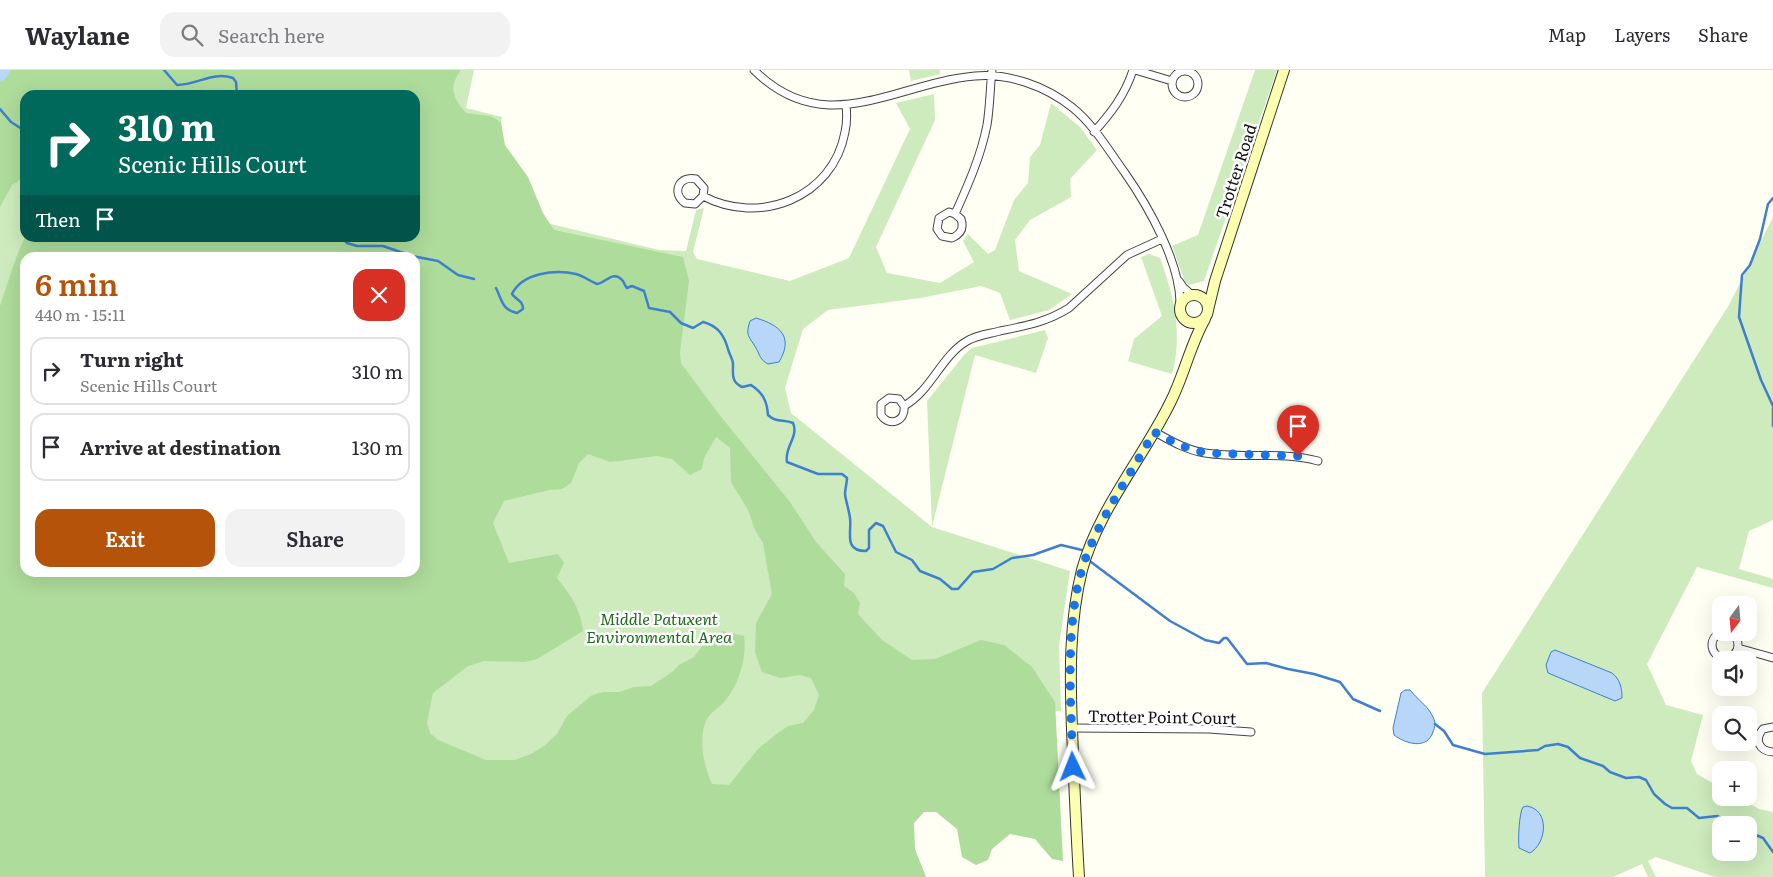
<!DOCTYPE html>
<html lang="en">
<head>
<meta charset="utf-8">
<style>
	body { margin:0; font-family:Literata,serif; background:#f2f2f3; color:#2b2b33; height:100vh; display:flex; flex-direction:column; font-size:19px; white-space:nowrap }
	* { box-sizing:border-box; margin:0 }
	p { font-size:16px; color:#7c7c81 }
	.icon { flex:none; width:28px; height:28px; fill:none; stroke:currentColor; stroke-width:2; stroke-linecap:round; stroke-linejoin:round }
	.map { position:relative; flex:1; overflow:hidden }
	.panel { position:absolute; left:20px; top:182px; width:400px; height:325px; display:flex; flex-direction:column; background:#fff; border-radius:15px; box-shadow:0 5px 20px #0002 }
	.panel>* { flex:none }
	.top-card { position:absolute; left:20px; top:20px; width:400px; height:152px; border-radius:15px; box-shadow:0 5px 20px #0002; background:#00695c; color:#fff; overflow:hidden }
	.needle { width:32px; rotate:196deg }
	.buttons { position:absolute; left:1712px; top:526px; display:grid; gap:10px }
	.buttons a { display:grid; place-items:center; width:45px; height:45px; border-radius:10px; background:#fff; box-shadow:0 5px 20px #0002; font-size:25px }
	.pin { position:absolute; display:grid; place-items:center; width:42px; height:42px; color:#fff; margin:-51px -21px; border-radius:50% 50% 50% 0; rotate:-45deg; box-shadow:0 0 5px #0007 }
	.pin .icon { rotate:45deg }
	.me { position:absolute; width:55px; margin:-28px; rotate:358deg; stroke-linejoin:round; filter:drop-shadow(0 0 4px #0008) }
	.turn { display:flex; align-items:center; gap:18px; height:105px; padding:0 15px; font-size:22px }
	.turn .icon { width:65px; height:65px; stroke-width:2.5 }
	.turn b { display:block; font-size:35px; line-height:42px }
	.then { display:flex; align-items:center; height:48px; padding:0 15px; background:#0003; gap:10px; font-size:19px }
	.round { display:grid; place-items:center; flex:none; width:52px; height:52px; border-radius:15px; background:#f2f2f3 }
	.headline { display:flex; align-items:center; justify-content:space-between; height:85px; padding:0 15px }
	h1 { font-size:30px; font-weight:600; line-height:38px; color:#b45309 }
	.cta { display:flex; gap:10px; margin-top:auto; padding:10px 15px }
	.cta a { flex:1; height:58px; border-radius:15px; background:#b45309; color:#fff; font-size:20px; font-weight:600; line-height:58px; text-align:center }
	.cta a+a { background:#f2f2f3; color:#2b2b33 }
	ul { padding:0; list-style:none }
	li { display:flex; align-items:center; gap:15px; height:68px; margin:0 10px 8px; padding:0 5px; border:2px solid #e1e1e2; border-radius:15px }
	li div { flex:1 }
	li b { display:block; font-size:19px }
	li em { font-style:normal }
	header { display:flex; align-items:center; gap:30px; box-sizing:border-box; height:70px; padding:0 25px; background:#fff; border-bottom:1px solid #e1e1e2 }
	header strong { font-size:24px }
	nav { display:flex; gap:28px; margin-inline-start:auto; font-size:18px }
	.search { width:350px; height:45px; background:#f2f2f3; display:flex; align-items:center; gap:12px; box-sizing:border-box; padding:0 18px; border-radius:15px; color:#7c7c81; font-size:19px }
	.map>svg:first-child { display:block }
	.green { fill:#cdebbc; fill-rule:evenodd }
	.forest { fill:#aedc9b; fill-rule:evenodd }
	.water { fill:#b8d6f7; stroke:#3e7fcf }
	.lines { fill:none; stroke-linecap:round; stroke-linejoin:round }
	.stream { stroke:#3e7fcf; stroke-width:2.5 }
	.river { stroke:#b8d6f7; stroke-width:14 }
	.street-casing { stroke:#444; stroke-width:9 }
	.secondary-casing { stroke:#333; stroke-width:12 }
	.street { stroke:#fff; stroke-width:7 }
	.secondary { stroke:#fbffaf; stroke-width:10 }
	.route { stroke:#1a73e8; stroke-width:9; stroke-dasharray:0 16.2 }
	.labels { text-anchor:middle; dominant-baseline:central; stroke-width:5; stroke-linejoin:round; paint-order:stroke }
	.street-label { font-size:16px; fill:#111; stroke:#fff }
	.park-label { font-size:16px; font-style:italic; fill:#236b1f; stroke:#fff }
</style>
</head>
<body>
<header>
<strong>Waylane</strong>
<div class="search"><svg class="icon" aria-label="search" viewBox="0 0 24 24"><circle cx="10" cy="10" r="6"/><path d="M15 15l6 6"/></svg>Search here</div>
<nav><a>Map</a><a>Layers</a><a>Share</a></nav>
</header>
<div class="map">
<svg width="1773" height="807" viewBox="0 0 1773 807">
	<rect width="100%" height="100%" fill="#fffff4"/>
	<!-- green -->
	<path class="green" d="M0,0H474L466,38L502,47L485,123L505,143L659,180L686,181L696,140L704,138L693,182L697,189L790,211L849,188L910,59L896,33L934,24L935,50L876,177L887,203L940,213L974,192L963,171L968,164L988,184L995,180L1014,130L1028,113L1030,87L1040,75L1051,33L1080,57L1097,80L1070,109L1071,127L1030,150L1015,170L1019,201L1072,224L1049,240L1010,250L1000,223L981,216L920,228L828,240L803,259L785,318L791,343L932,457L927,331L964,285L972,278L1045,260L1048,268L1036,303L975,285L932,457L1070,501L1059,575L1061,641L911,649L929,722L0,807ZM25,25H415V168H25ZM25,188H415V502H25Z
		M909,0H940V4L911,11Z
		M1255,0H1277L1204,211L1189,215L1185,212L1172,176L1198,165Z
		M1773,147V450L1749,461L1739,499L1773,509V518L1697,497L1647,594L1666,635L1703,645L1691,691L1697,704L1721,718V728H1739L1759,739L1773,742V807H1715L1656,787L1648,791L1656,807H1648L1642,794L1613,807H1485L1482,623L1729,235ZM1721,755H1749V782H1721Z
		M1149,184L1160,188C1174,226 1183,264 1172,304L1128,291L1134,269L1162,246L1141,187Z"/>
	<!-- forest -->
	<path class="forest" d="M0,0H461C448,17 453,28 466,43L490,46L501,52L505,75L528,107L543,143L554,160L683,187L689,211L680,282L681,293L718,343L790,432L816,472L845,504L844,516L854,523L860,533L858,544L882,570L912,590L935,589L981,570L1004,575L1032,597L1055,632L1063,791L1052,789L1035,769L1010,764L992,779L988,790L976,795L962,787L957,759L936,742H924L914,753L915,779L926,807H0V236C8,213 14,190 25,167L415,168V25H25V107L12,115L0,137ZM25,188H415V502H25ZM716,367L730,378L731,412L748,440L755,460L763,473L772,524L756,553L755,582L762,602L780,608L800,605L811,608L819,625L814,640L803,653L788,656L770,669L758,679L729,715L712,714C704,698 698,668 706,651C709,643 719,638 725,631C739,614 747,588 744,566L722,561L705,572L694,587L679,595L672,602L651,616L634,617L619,622H604L592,625L567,646L557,664L544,676L531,684L515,690H486L438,670L430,663L427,652L433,623L468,596L484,591L525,592L537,589L583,561C580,537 571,526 557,508L564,493L558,484L509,493L493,453L504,431L549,420L562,419L571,413L579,393L588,384L610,392L657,386L672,389L690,405L702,399L704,388Z"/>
	<!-- water -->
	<path class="water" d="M756,248C780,255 794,267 779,292L768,294C760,290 760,285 756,278C749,266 745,266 750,251Z
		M1555,580L1612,603C1620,609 1622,618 1622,628L1615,631L1548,603L1546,595L1551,582Z
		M1405,620H1410C1417,629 1429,637 1433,647C1436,653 1435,657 1433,662C1427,680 1406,674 1394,665L1393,658L1401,623Z
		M1527,736C1550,740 1547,773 1530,783L1519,778C1518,770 1519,743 1523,737Z"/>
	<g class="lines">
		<!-- stream -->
		<path class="stream" d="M164,0L177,15C197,15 213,1 233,8L236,12L237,25
			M0,39L11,52L25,61
			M1773,128L1768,134L1760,169L1750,195L1742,205L1739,247L1761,310L1773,336
			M342,168L347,173L357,176H383L412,186L438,191L458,205L474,209
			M496,218C502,230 502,240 517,243L523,239C523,230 516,230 512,224C522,203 555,199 576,204C583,206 590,211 597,214C606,213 613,199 623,211C624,213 625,216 627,218L632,216L644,221L649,238L670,242L681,253L693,258L703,252C718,256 724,265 728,279C729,284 733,289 733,294C733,304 731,312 742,317L751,315C763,323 767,331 768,345C776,353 784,349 793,353C799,367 784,377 787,392L818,404H842L847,408C847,413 845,419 845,424C846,432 849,440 850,448C852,462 843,481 866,481L869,478V460L876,453L883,456L896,482L912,490L920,501L940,509L952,519H958L973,502L993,499L1012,488L1033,485L1061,475L1082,480
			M1773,338V356
			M1091,492L1170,551L1205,570L1219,573L1224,568H1227L1247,594L1266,593L1288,599L1314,604L1340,612L1353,629L1380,641
			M1435,654L1444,661L1453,675L1485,684L1538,680L1545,676L1558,674L1568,677L1580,688L1603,696L1610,702L1626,708L1639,707L1646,710L1654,724L1665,734L1672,738H1687L1699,748L1717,746L1737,755
			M1749,762L1763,768L1773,782"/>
		<!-- river -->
		<path class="river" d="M0,4L3,0"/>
		<defs>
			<path id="street" d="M754,0C825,71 895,13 975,6C1009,3 1046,16 1073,38C1094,55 1109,81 1125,103C1148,136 1180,192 1180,233
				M1135,0L1172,11
				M1172 14a13 13 0 1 1 26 0a13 13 0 1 1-26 0Z
				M1094,62C1111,43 1125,25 1133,0
				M703,126L704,118L696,109C679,105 671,123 685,133L695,134L703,126C759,156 833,128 845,62C847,53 847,44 846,35
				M955,144L949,142L939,148L937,159L942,166L952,168C961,164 964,158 961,149L955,144C968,115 981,86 987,55C990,37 990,18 992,0
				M1179,211L1183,217L1192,225
				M904,336L899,329L889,328L881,334V345C889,357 906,352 904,336C932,320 941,286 967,271C977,265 989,264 1000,261C1025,256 1047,252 1069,238L1127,185L1162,169
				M1155,362C1171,371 1186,380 1205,383C1243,389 1281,381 1318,391
				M1712 575a13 13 0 1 1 26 0a13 13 0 1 1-26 0Z
				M1738,578L1773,588
				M1773,657L1763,659C1754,670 1759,681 1773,682
				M1072,658L1209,659L1251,662"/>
			<path id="secondary" d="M1180 239a14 14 0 1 1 28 0a14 14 0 1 1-28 0Z
				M1208,240L1215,211L1284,0
				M1079,807C1076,758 1074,709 1072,659C1070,607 1069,552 1082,500C1098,440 1143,388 1170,333C1184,306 1190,275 1205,249"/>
		</defs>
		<!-- street casing -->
		<use href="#street" class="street-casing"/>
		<!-- secondary casing -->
		<use href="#secondary" class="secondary-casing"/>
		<!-- street -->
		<use href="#street" class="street"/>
		<!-- secondary -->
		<use href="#secondary" class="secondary"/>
	</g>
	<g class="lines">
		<!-- route -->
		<path class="route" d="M1073,697C1071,632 1063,543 1088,482C1105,440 1132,402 1154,362L1179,375L1205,383L1298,386"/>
	</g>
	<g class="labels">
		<!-- street labels -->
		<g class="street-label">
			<text transform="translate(1235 101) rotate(-72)">Trotter Road</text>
			<text transform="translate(1162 646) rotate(1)">Trotter Point Court</text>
		</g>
		<!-- park labels -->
		<g class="park-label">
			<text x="659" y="548">Middle Patuxent<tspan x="659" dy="18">Environmental Area</tspan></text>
		</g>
	</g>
</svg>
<div class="buttons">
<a><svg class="needle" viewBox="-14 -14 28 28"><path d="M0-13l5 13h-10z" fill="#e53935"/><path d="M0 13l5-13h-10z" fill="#7c7c81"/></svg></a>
<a><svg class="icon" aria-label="sound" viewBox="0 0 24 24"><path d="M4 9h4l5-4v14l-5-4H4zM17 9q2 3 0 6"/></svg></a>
<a><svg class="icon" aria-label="search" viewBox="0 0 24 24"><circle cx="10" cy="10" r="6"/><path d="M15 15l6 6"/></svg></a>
<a>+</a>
<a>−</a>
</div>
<div class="pin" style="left:1298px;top:386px;background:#d93025"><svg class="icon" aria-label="arrive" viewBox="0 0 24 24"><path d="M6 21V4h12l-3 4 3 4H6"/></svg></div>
<svg class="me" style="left:1073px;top:697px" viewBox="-20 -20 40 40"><path d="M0-17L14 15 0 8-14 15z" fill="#1a73e8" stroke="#fff" stroke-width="4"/></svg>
<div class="top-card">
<div class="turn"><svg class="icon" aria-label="right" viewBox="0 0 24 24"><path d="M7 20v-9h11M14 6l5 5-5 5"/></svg><div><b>310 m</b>Scenic Hills Court</div></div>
<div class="then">Then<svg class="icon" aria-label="arrive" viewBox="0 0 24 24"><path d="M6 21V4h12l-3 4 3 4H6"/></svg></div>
</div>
<section class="panel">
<div class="headline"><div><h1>6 min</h1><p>440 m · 15:11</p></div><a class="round" style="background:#d93025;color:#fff"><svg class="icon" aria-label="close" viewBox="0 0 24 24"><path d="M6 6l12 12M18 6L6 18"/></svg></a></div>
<ul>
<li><svg class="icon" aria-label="right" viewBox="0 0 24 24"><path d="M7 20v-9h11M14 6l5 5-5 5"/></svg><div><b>Turn right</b><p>Scenic Hills Court</p></div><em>310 m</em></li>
<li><svg class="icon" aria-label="arrive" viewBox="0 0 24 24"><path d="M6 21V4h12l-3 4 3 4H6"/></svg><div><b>Arrive at destination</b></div><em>130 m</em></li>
</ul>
<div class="cta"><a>Exit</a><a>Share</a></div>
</section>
</div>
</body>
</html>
